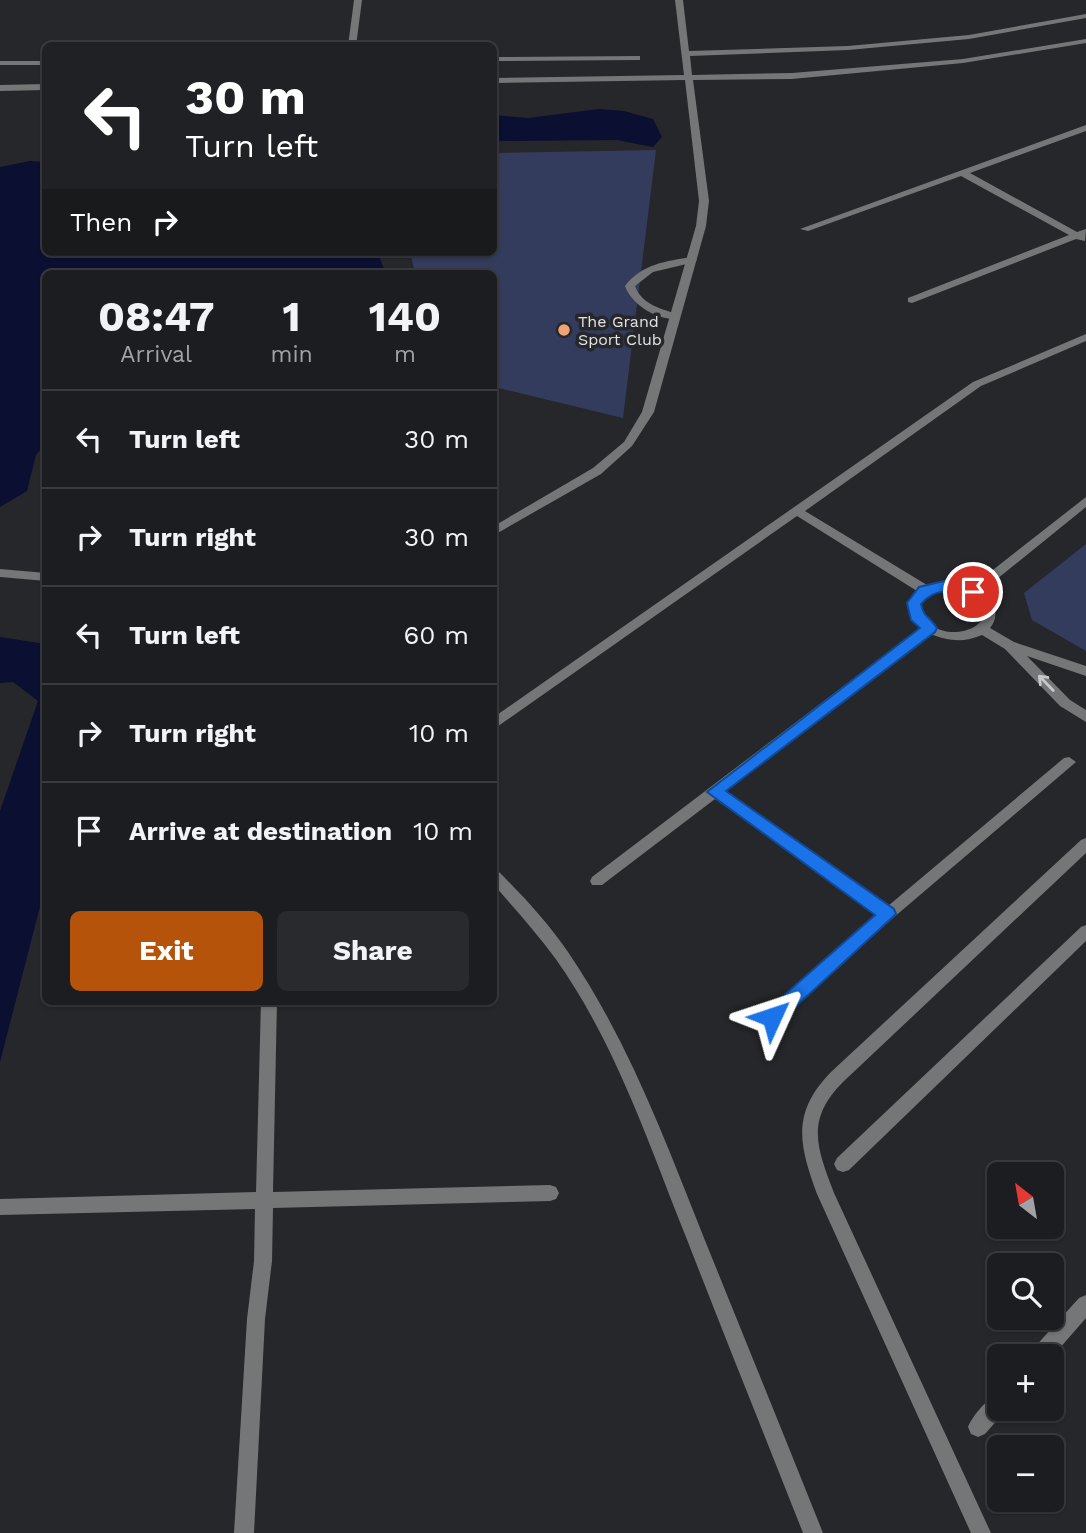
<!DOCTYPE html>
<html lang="en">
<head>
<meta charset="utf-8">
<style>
	body { margin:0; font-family:"Work Sans",sans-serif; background:#292a2d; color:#f1f3f6; height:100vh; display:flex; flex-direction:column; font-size:26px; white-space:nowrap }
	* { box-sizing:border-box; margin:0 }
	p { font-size:23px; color:#a0a2a5 }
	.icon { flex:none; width:38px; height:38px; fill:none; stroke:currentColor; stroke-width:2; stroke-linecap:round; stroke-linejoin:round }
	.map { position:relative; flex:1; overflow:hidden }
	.drawer { position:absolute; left:42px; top:270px; width:455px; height:735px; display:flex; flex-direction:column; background:#1c1d20; border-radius:10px; box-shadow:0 2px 5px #0004,0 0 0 2px #3a3b3e }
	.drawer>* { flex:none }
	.top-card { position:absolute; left:42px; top:42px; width:455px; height:214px; border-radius:10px; box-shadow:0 2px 5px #0004,0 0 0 2px #3a3b3e; background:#202124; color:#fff; overflow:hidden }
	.needle { width:46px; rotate:329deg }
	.controls { position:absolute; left:987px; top:1162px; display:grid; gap:14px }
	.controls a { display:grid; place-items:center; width:77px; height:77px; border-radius:10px; background:#1c1d20; box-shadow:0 2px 5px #0004,0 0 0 2px #3a3b3e; font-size:35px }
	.pin { position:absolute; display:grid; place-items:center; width:60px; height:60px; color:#fff; margin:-30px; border:4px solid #fff; border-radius:50%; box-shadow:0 2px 7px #0007 }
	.me { position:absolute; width:77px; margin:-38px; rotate:48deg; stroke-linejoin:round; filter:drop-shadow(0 0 5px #0008) }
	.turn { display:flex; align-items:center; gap:24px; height:147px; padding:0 28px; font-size:32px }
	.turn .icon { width:91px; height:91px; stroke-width:2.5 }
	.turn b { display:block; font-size:49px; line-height:60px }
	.then { display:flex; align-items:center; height:66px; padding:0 28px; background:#0003; gap:14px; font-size:26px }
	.eta { display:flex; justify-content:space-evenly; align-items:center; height:119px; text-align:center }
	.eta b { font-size:42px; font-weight:700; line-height:49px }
	.cta { display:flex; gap:14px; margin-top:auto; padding:14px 28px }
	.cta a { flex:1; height:80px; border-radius:10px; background:#b45309; color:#fff; font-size:28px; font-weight:700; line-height:80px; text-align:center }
	.cta a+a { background:#292a2d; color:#f1f3f6 }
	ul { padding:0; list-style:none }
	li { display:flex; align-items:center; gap:21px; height:98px; padding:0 28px; border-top:2px solid #3a3b3e }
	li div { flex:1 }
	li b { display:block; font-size:26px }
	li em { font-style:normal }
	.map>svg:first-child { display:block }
	.green { fill:#343c5d }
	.water { fill:#0b0f31 }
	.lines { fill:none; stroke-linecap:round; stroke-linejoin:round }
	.lane { fill:#757677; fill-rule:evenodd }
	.street { fill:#757677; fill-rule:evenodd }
	.oneway { stroke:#c7c7ca }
	.route { fill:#1a73e8; stroke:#114b97; stroke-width:2 }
	.poi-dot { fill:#efa377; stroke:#26272a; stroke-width:2.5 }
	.labels { text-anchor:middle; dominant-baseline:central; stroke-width:7; stroke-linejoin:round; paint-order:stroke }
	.far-poi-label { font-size:16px; fill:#e2e2e5; stroke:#26272a; text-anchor:start }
</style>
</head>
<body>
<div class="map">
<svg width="1086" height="1533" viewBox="0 0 1086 1533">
	<rect width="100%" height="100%" fill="#26272a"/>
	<!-- green -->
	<path class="green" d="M656,150L623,418L494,387V273H415L410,252H494V153Z
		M1086,544V651L1032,620L1024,593Z"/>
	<!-- water -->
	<path class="water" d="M599,109L624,111L653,119L662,137L653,147L617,140L494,141V115L528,118Z
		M30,161L45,162L46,252H383L380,259L386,273H46L45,444L36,455L27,491L0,507V167Z
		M0,637L45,644V887L0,1062V811L38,701L13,682L0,683Z"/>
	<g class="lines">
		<!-- lane -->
		<path class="lane" d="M692,257L697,260L695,262L653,272L635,286C642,305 662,309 680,315V319C659,321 632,306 625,286C642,264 666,261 692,257Z"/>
		<!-- street -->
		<path class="street" d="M354,0H362L356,46H348Z
			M675,0H683L689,51L848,46L969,35L1086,14V18L969,39L848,50L690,56L692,75L792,73L963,59L1086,39V43L963,63L792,79L693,80L709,201L706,226L654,412L632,446L601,474L494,535V526L593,468L624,442L642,412L696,226L699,201L685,80L494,83V78L684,75Z
			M640,56V60H637L494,61V57Z
			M0,61H46V65H0Z
			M46,84V90L0,91V85Z
			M1086,125V131L970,173L1077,232L1086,229L1085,241L1076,239L912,303L908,302V298L1069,235L961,176L808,231L800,229Z
			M1086,334V341L981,386L805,511L927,585L948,581L971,587L1086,497V507L981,592C994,601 1001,614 990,628L1014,642L1086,666V676L1027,656L1070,700L1086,710V722L1060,706L1005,649L982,635C963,643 949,641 930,634L725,791L888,906L1064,758L1069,757L1076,762L893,918L778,1022L772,1024L766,1022L764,1017L766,1012L877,914L715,799L602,885H592L590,881L592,877L920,628L911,616L908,603L917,591L797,516L494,729V717L973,382ZM948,589C1038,614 930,664 920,603C928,593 936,591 948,589Z
			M0,569L46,573V581L0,577Z
			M1086,838V853L843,1082C805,1120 817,1148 834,1193L991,1533H971L817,1194C799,1145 791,1113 831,1072L1081,840Z
			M494,870L499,872C524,897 548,923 568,952C628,1040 665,1140 704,1238C744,1337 784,1435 823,1533H803C764,1434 724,1335 686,1237C648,1142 615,1042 555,958C536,932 515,909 494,885Z
			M1086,925V941L849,1170L843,1172L837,1170L834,1164L837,1158L1081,927Z
			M261,1001H277L273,1192L550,1185L556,1187L559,1193L556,1199L550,1201L273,1208L272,1261L265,1319L254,1533H234L247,1319L254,1261L255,1209L0,1215V1199L256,1192Z
			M1086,1295V1318L1052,1357L1031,1356L1033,1349L1079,1298Z
			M999,1393V1409L1006,1410L985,1434L978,1437L971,1434L968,1427C973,1415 987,1399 999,1393Z"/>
	</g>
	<!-- one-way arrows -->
	<defs><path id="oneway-shaft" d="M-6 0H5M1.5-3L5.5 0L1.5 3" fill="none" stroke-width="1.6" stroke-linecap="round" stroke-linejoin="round" transform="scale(1.75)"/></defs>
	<use class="oneway" href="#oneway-shaft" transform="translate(1046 683) rotate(-134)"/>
	<!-- route -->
	<path class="route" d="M948,580L978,588L980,592L973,596C953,591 936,586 921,604C923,617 931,618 937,628L935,632L726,791L894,909L896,914L779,1022L772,1025L766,1022L763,1017L766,1011L875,915L707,792L920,628L911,620L907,603L919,587Z"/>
	<!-- markers -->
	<circle class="poi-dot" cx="564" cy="330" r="7"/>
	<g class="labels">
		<!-- far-poi labels -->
		<g class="far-poi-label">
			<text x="578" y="321">The Grand<tspan x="578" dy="18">Sport Club</tspan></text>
		</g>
	</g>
</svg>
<div class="controls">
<a><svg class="needle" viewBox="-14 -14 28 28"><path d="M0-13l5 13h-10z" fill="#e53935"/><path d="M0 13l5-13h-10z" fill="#a0a2a5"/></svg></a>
<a><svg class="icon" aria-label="search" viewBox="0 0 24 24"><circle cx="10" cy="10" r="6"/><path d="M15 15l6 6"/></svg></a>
<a>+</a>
<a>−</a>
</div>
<div class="pin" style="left:973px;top:592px;background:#d93025"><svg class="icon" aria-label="arrive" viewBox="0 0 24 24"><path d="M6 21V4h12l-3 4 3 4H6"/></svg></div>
<svg class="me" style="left:772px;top:1017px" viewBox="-20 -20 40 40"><path d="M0-17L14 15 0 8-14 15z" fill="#1a73e8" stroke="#fff" stroke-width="4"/></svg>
<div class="top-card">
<div class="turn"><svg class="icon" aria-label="left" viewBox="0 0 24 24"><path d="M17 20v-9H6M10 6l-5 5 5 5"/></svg><div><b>30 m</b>Turn left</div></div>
<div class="then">Then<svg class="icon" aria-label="right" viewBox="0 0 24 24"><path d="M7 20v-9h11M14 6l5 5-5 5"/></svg></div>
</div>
<section class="drawer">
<div class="eta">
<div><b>08:47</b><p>Arrival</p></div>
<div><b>1</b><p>min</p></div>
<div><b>140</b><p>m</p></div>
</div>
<ul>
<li><svg class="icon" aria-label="left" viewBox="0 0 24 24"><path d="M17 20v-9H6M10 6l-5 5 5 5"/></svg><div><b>Turn left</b></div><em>30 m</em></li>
<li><svg class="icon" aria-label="right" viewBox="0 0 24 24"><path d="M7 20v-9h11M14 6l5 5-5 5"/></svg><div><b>Turn right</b></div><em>30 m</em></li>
<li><svg class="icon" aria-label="left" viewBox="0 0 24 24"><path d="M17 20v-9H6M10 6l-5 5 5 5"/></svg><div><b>Turn left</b></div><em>60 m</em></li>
<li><svg class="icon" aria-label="right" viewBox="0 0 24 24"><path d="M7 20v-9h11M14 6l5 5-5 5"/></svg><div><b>Turn right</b></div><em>10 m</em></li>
<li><svg class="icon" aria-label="arrive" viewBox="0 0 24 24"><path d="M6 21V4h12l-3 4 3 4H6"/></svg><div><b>Arrive at destination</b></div><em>10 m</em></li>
</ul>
<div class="cta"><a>Exit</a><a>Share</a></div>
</section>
</div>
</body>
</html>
